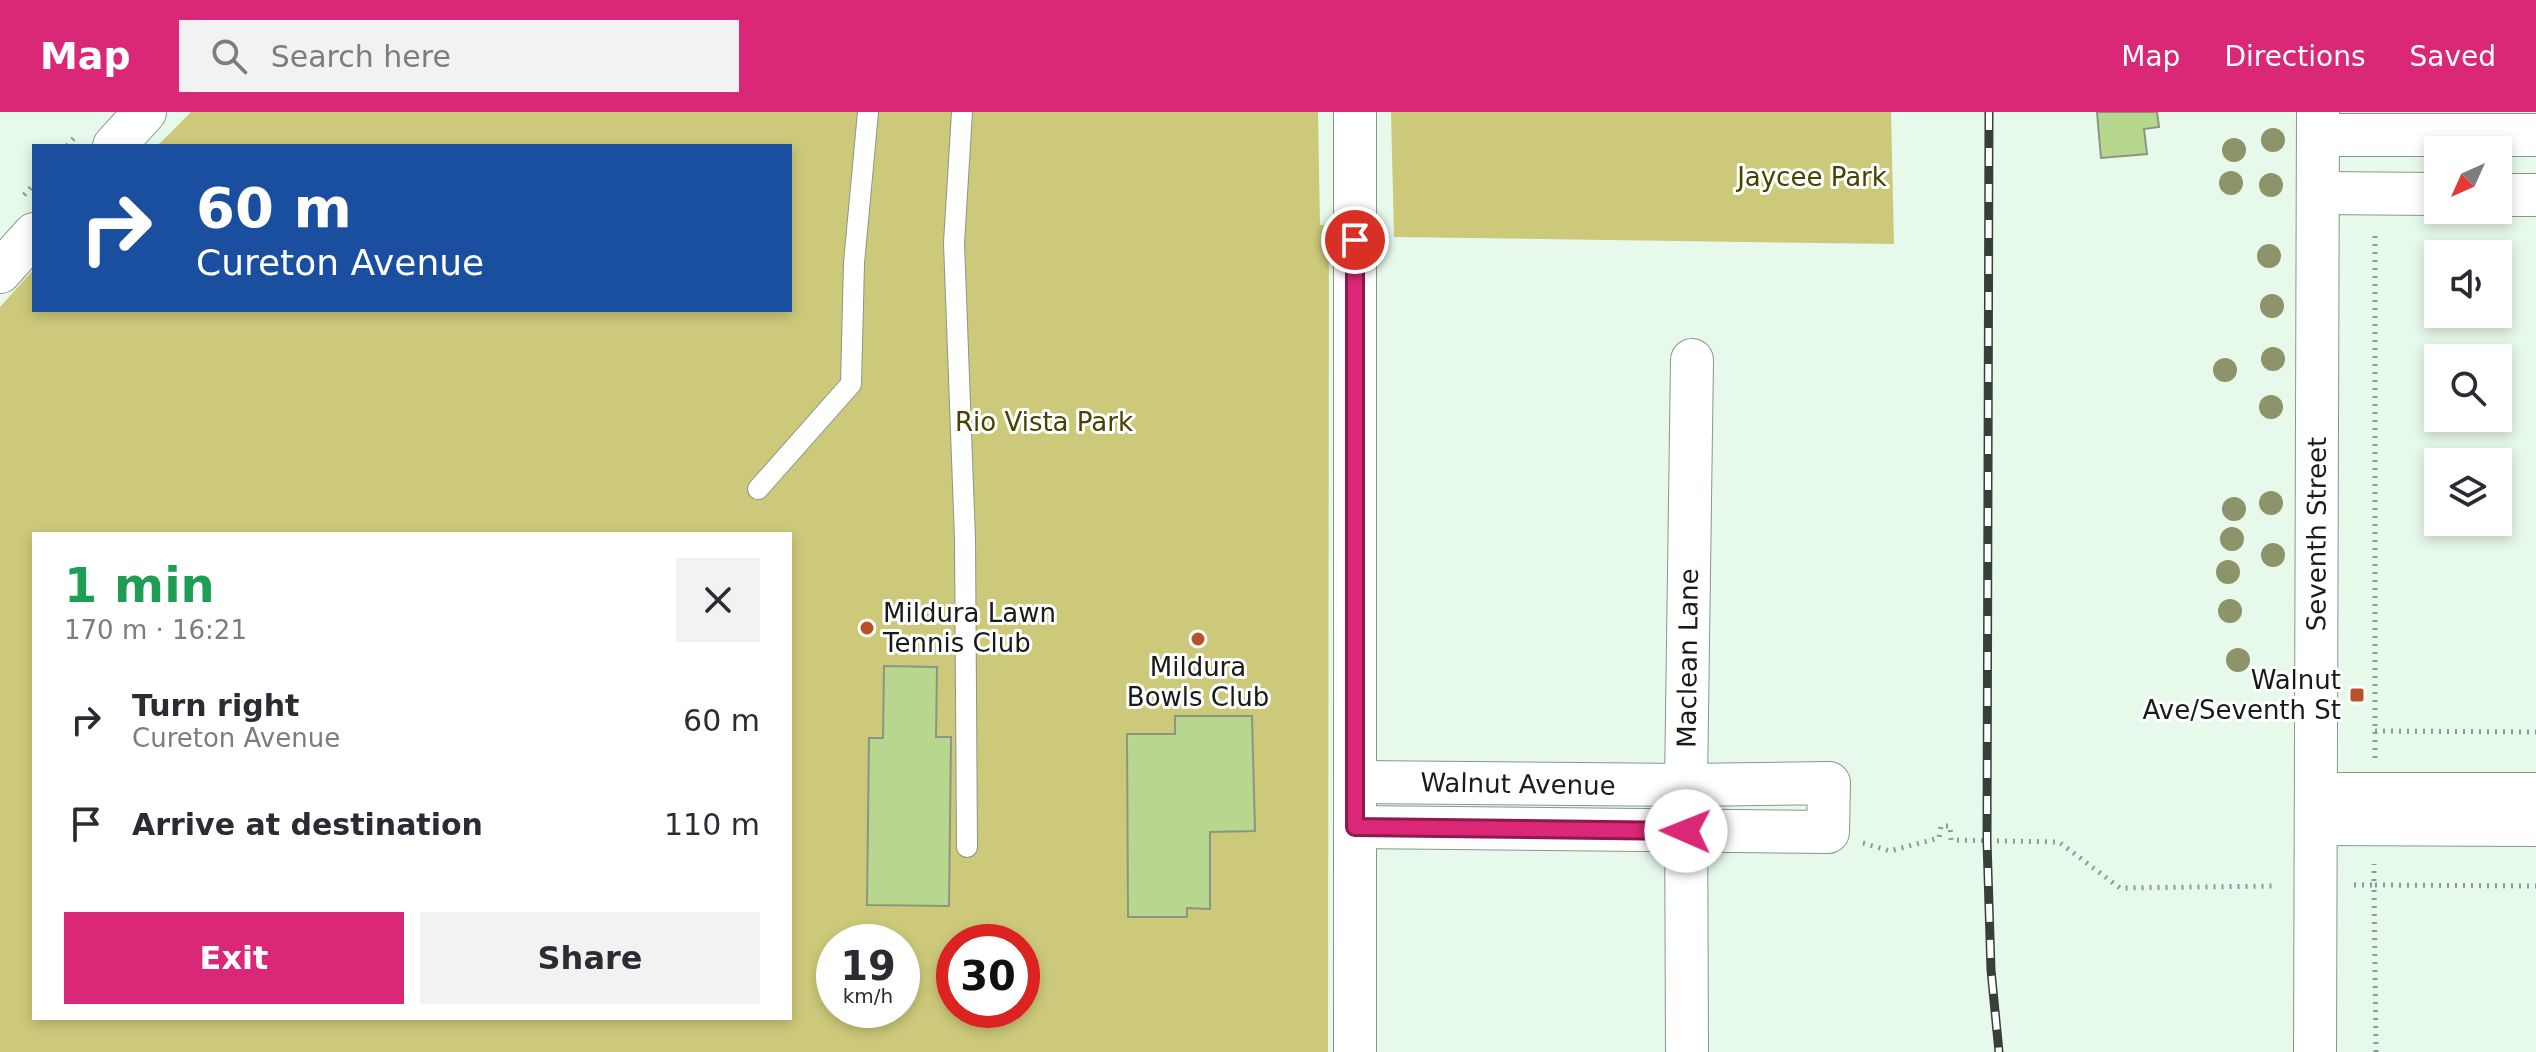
<!DOCTYPE html>
<html lang="en">
<head>
<meta charset="utf-8">
<style>
	body { margin:0; font-family:"DejaVu Sans",sans-serif; background:#f2f2f3; color:#2b2b33; height:100vh; display:flex; flex-direction:column; font-size:30px; white-space:nowrap }
	* { box-sizing:border-box; margin:0 }
	p { font-size:26px; color:#7c7c81 }
	.icon { flex:none; width:44px; height:44px; fill:none; stroke:currentColor; stroke-width:2; stroke-linecap:round; stroke-linejoin:round }
	.map { position:relative; flex:1; overflow:hidden }
	.drawer { position:absolute; left:32px; top:420px; width:760px; height:488px; display:flex; flex-direction:column; background:#fff; border-radius:0px; box-shadow:0 4px 12px #0003 }
	.drawer>* { flex:none }
	.hud { position:absolute; left:32px; top:32px; width:760px; height:168px; border-radius:0px; box-shadow:0 4px 12px #0003; background:#1a4fa0; color:#fff; overflow:hidden }
	.needle { width:52px; rotate:225deg }
	.fabs { position:absolute; left:2424px; top:24px; display:grid; gap:16px }
	.fabs a { display:grid; place-items:center; width:88px; height:88px; border-radius:0px; background:#fff; box-shadow:0 4px 12px #0003; font-size:40px }
	.speed { position:absolute; left:816px; top:812px; display:flex; gap:16px; font-size:40px; font-weight:700; text-align:center }
	.speed>* { display:grid; place-content:center; width:104px; height:104px; border-radius:50%; background:#fff; box-shadow:0 4px 12px #0003; line-height:1 }
	.speed small { font-size:20px; font-weight:400 }
	.speed .limit { border:12px solid #d22; background:#fff; color:#111 }
	.pin { position:absolute; display:grid; place-items:center; width:68px; height:68px; color:#fff; margin:-34px; border:4px solid #fff; border-radius:50%; box-shadow:0 2px 8px #0007 }
	.me { position:absolute; width:88px; margin:-44px; rotate:271deg; stroke-linejoin:round; filter:drop-shadow(0 0 6px #0008) }
	.turn { display:flex; align-items:center; gap:28px; height:168px; padding:0 32px; font-size:36px }
	.turn .icon { width:104px; height:104px; stroke-width:2.5 }
	.turn b { display:block; font-size:56px; line-height:68px }
	.round { display:grid; place-items:center; flex:none; width:84px; height:84px; border-radius:0px; background:#f2f2f3 }
	.headline { display:flex; align-items:center; justify-content:space-between; height:136px; padding:0 32px }
	h1 { font-size:48px; font-weight:700; line-height:60px; color:#1e9e55 }
	.primary-button { display:flex; gap:16px; margin-top:auto; padding:16px 32px }
	.primary-button a { flex:1; height:92px; border-radius:0px; background:#db2777; color:#fff; font-size:32px; font-weight:700; line-height:92px; text-align:center }
	.primary-button a+a { background:#f2f2f3; color:#2b2b33 }
	ul { padding:0; list-style:none }
	li { display:flex; align-items:center; gap:24px; height:104px; padding:0 32px }
	li div { flex:1 }
	li b { display:block; font-size:30px }
	li em { font-style:normal }
	header { display:flex; align-items:center; gap:48px; box-sizing:border-box; height:112px; padding:0 40px; background:#db2777; color:#fff }
	header strong { font-size:38px }
	nav { display:flex; gap:44px; margin-inline-start:auto; font-size:28px }
	.search { width:560px; height:72px; background:#f2f2f3; display:flex; align-items:center; gap:20px; box-sizing:border-box; padding:0 28px; border-radius:0px; color:#7c7c81; font-size:30px }
	.map>svg:first-child { display:block }
	.green { fill:#cdc97a; fill-rule:evenodd }
	.building { fill:#b7d78e; stroke:#8c9583; stroke-width:2 }
	.lines { fill:none; stroke-linecap:round; stroke-linejoin:round }
	.lane-casing { stroke:#87988a; stroke-width:22 }
	.street-casing { stroke:#87988a; stroke-width:44 }
	.path { stroke:#8e9b90; stroke-width:5; stroke-dasharray:2 6; stroke-linecap:butt }
	.lane { stroke:#fff; stroke-width:20 }
	.street { stroke:#fff; stroke-width:42 }
	.rail-casing { stroke:#373f39; stroke-width:9 }
	.rail { stroke:#fff; stroke-width:6; stroke-dasharray:18; stroke-linecap:butt }
	.tree { fill:#8e9469 }
	.route-casing { stroke:#8e194d; stroke-width:20 }
	.route { stroke:#db2777; stroke-width:14 }
	.poi-dot { fill:#b8512a; stroke:#fff; stroke-width:3 }
	.labels { text-anchor:middle; dominant-baseline:central; stroke-width:6; stroke-linejoin:round; paint-order:stroke }
	.park-label { font-size:26px; fill:#464200; stroke:#fff }
	.street-label { font-size:26px; fill:#161c17; stroke:#fff }
	.poi-label { font-size:26px; fill:#161c17; stroke:#fff; text-anchor:start }
</style>
</head>
<body>
<header>
<strong>Map</strong>
<div class="search"><svg class="icon" aria-label="search" viewBox="0 0 24 24"><circle cx="10" cy="10" r="6"/><path d="M15 15l6 6"/></svg>Search here</div>
<nav><a>Map</a><a>Directions</a><a>Saved</a></nav>
</header>
<div class="map">
<svg width="2536" height="940" viewBox="0 0 2536 940">
	<rect width="100%" height="100%" fill="#e7f9ea"/>
	<!-- green -->
	<path class="green" d="M191,0H1318L1320,113H1329L1328,940H0V195L34,157V198H790V34H157ZM34,422H790V906H34ZM834,830H902V898H834ZM954,830H1022V898H954Z
		M1391,0H1891L1894,132L1394,125Z"/>
	<!-- building -->
	<path class="building" d="M2097,0H2157L2159,15L2144,17L2147,42L2101,46Z
		M884,554L937,555L936,625H951L949,794L867,793L869,626H883Z
		M1175,604H1252L1255,719L1210,720V797L1187,796V805H1128L1127,622H1175Z"/>
	<g class="lines">
		<defs>
			<path id="lane" d="M962,0L954,131L965,427L967,735
				M758,377L851,272L854,151L868,0"/>
			<g id="street">
				<path d="M1355,0V940"/>
				<path d="M2318,23H2536"/>
				<path d="M114,34L145,0"/>
				<path d="M2318,81L2438,82"/>
				<path d="M2498,83H2536"/>
				<path d="M0,160L34,122"/>
				<path d="M2316,682H2536"/>
				<path d="M2316,712L2536,713"/>
				<path d="M1355,715L1828,720L1829,671L1686,673L1356,670"/>
				<path id="s1" d="M1687,940L1686,673L1692,248"/>
				<path id="s2" d="M2315,940L2318,0"/>
			</g>
		</defs>
		<!-- lane casing -->
		<use href="#lane" class="lane-casing"/>
		<!-- street casing -->
		<use href="#street" class="street-casing"/>
		<!-- path -->
		<path class="path" d="M67,34L75,25
			M24,83L34,72
			M2375,619L2536,620
			M2375,646V120
			M1863,731L1890,739L1939,726L1941,714H1950L1951,728L2059,730L2120,776L2276,774
			M2354,773H2374V752
			M2376,940L2374,773L2536,774"/>
		<!-- lane -->
		<use href="#lane" class="lane"/>
		<!-- street -->
		<use href="#street" class="street"/>
		<defs>
			<path id="rail" d="M1989,0L1987,729L1991,858L1999,940"/>
		</defs>
		<!-- rail casing -->
		<use href="#rail" class="rail-casing"/>
		<!-- rail -->
		<use href="#rail" class="rail"/>
	</g>
	<!-- trees -->
	<g class="tree">
		<circle cx="2273" cy="28" r="12"/>
		<circle cx="2234" cy="38" r="12"/>
		<circle cx="2231" cy="71" r="12"/>
		<circle cx="2271" cy="73" r="12"/>
		<circle cx="2269" cy="144" r="12"/>
		<circle cx="2272" cy="194" r="12"/>
		<circle cx="2273" cy="247" r="12"/>
		<circle cx="2225" cy="258" r="12"/>
		<circle cx="2271" cy="295" r="12"/>
		<circle cx="2271" cy="391" r="12"/>
		<circle cx="2234" cy="397" r="12"/>
		<circle cx="2232" cy="427" r="12"/>
		<circle cx="2273" cy="443" r="12"/>
		<circle cx="2228" cy="460" r="12"/>
		<circle cx="2230" cy="499" r="12"/>
		<circle cx="2238" cy="548" r="12"/>
	</g>
	<g class="lines">
		<defs>
			<path id="route" d="M1355,128V715L1686,719"/>
		</defs>
		<!-- route casing -->
		<use href="#route" class="route-casing"/>
		<!-- route -->
		<use href="#route" class="route"/>
	</g>
	<!-- markers -->
	<g class="poi-dot">
		<circle cx="867" cy="516" r="8"/>
		<circle cx="1198" cy="527" r="8"/>
		<rect x="2349" y="575" width="16" height="16" rx="4"/>
	</g>
	<g class="labels">
		<!-- park labels -->
		<g class="park-label">
			<text x="1812" y="65">Jaycee Park</text>
			<text x="1044" y="310">Rio Vista Park</text>
		</g>
		<!-- street labels -->
		<g class="street-label">
			<text stroke="none"><textPath href="#s2" startOffset="518">Seventh Street</textPath></text>
			<text stroke="none"><textPath href="#s1" startOffset="394">Maclean Lane</textPath></text>
			<text transform="translate(1518 672) rotate(1)">Walnut Avenue</text>
		</g>
		<!-- poi labels -->
		<g class="poi-label">
			<text x="883" y="501">Mildura Lawn<tspan x="883" dy="30">Tennis Club</tspan></text>
			<text x="1198" y="555" text-anchor="middle">Mildura<tspan x="1198" dy="30">Bowls Club</tspan></text>
			<text x="2341" y="568" text-anchor="end">Walnut<tspan x="2341" dy="30">Ave/Seventh St</tspan></text>
		</g>
	</g>
</svg>
<div class="fabs">
<a><svg class="needle" viewBox="-14 -14 28 28"><path d="M0-13l5 13h-10z" fill="#e53935"/><path d="M0 13l5-13h-10z" fill="#7c7c81"/></svg></a>
<a><svg class="icon" aria-label="sound" viewBox="0 0 24 24"><path d="M4 9h4l5-4v14l-5-4H4zM17 9q2 3 0 6"/></svg></a>
<a><svg class="icon" aria-label="search" viewBox="0 0 24 24"><circle cx="10" cy="10" r="6"/><path d="M15 15l6 6"/></svg></a>
<a><svg class="icon" aria-label="layers" viewBox="0 0 24 24"><path d="M12 4l9 5-9 5-9-5zM3 14l9 5 9-5"/></svg></a>
</div>
<div class="speed"><div>19<small>km/h</small></div><div class="limit">30</div></div>
<div class="pin" style="left:1355px;top:128px;background:#d93025"><svg class="icon" aria-label="arrive" viewBox="0 0 24 24"><path d="M6 21V4h12l-3 4 3 4H6"/></svg></div>
<svg class="me" style="left:1686px;top:719px" viewBox="-20 -20 40 40"><circle r="19" fill="#fff"/><path d="M0-13L10 11 0 6-10 11z" fill="#db2777"/></svg>
<div class="hud">
<div class="turn"><svg class="icon" aria-label="right" viewBox="0 0 24 24"><path d="M7 20v-9h11M14 6l5 5-5 5"/></svg><div><b>60 m</b>Cureton Avenue</div></div>
</div>
<section class="drawer">
<div class="headline"><div><h1>1 min</h1><p>170 m · 16:21</p></div><a class="round"><svg class="icon" aria-label="close" viewBox="0 0 24 24"><path d="M6 6l12 12M18 6L6 18"/></svg></a></div>
<ul>
<li><svg class="icon" aria-label="right" viewBox="0 0 24 24"><path d="M7 20v-9h11M14 6l5 5-5 5"/></svg><div><b>Turn right</b><p>Cureton Avenue</p></div><em>60 m</em></li>
<li><svg class="icon" aria-label="arrive" viewBox="0 0 24 24"><path d="M6 21V4h12l-3 4 3 4H6"/></svg><div><b>Arrive at destination</b></div><em>110 m</em></li>
</ul>
<div class="primary-button"><a>Exit</a><a>Share</a></div>
</section>
</div>
</body>
</html>
